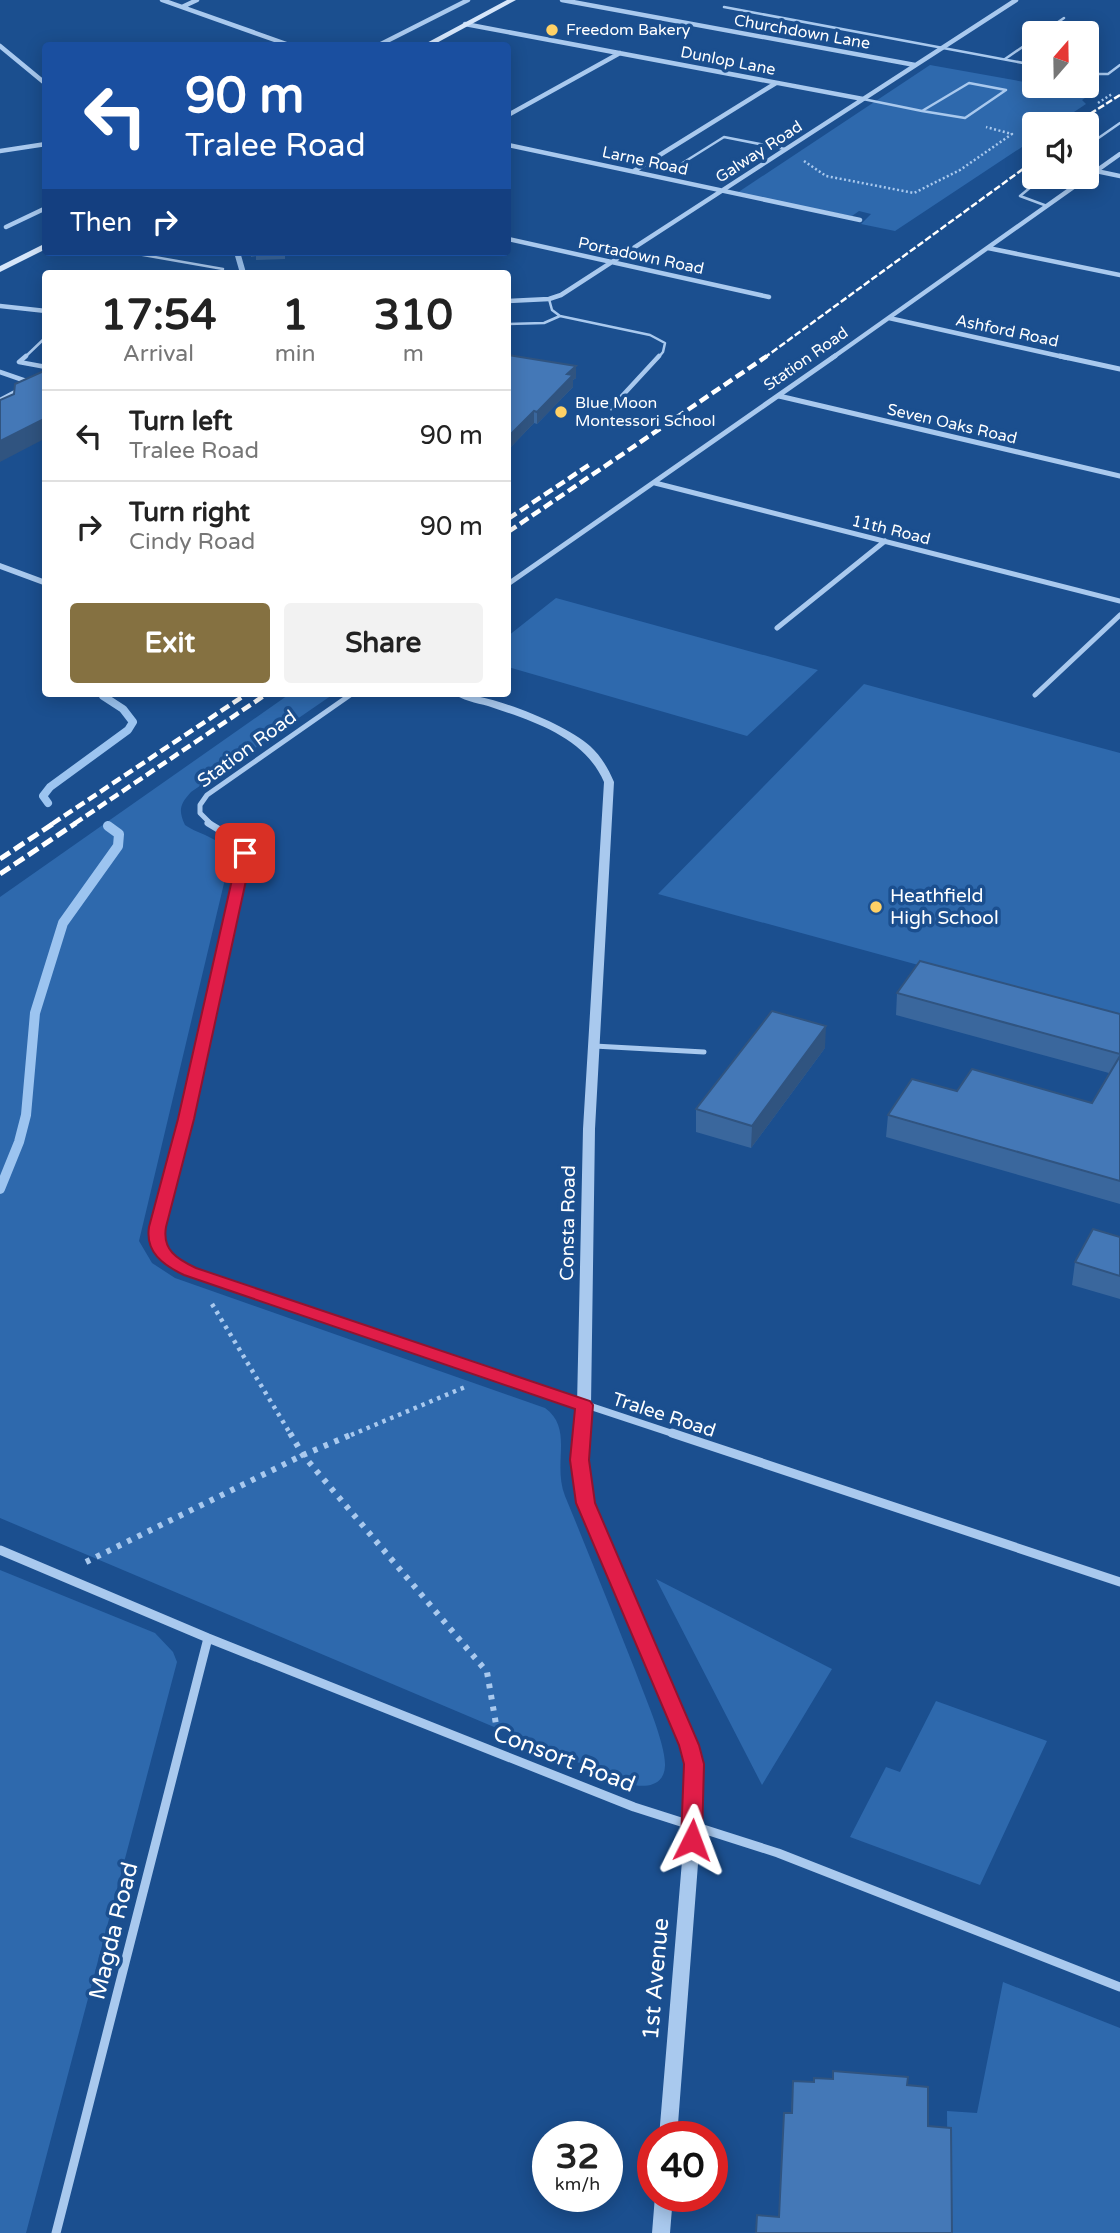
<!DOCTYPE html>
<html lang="en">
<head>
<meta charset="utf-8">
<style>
	body { margin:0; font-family:"Varela Round",sans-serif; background:#f2f2f2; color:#222; height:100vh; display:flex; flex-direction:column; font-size:26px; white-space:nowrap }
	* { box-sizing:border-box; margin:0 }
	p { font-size:23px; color:#767676 }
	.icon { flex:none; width:38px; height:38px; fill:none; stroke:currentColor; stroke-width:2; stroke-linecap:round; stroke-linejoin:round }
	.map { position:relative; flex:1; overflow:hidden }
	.panel { position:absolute; left:42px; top:270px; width:469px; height:427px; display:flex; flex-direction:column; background:#fff; border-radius:7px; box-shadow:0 4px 18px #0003 }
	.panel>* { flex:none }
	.top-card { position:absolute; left:42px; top:42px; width:469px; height:214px; border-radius:7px; box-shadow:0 4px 18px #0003; background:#1a4fa0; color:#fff; overflow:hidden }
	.needle { width:46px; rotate:20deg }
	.controls { position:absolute; left:1022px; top:21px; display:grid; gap:14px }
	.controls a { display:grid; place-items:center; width:77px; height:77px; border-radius:7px; background:#fff; box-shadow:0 4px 18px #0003; font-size:35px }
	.speed { position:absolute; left:532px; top:2121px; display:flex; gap:14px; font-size:35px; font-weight:700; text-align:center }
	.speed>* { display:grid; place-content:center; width:91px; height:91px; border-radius:50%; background:#fff; box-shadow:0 4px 18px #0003; line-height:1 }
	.speed small { font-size:18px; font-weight:400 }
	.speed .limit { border:10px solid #d22; background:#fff; color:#111 }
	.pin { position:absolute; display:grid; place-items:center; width:60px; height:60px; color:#fff; margin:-30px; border-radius:14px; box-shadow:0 4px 10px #0006 }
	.me { position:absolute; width:77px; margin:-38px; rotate:3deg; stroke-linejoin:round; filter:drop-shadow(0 0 5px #0008) }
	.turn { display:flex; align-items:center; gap:24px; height:147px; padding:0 28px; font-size:32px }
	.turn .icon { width:91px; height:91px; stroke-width:2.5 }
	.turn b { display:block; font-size:49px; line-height:60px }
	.then { display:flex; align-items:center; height:66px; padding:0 28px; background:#0003; gap:14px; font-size:26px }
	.eta { display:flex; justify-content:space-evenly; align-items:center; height:119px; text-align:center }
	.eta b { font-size:42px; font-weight:700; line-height:49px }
	.button { display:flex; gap:14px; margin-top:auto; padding:14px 28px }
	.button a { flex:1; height:80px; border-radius:7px; background:#857141; color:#fff; font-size:28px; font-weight:700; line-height:80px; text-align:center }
	.button a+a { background:#f2f2f2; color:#222 }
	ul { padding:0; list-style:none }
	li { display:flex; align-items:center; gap:21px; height:91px; padding:0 28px; border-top:2px solid #e0e0e0 }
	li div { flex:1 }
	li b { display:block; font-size:26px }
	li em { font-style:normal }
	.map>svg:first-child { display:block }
	.green { fill:#2e69ad }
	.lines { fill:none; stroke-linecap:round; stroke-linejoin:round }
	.stream-far2 { stroke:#9cc4f0; stroke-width:6 }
	.stream-far1 { stroke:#9cc4f0; stroke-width:8 }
	.stream { stroke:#9cc4f0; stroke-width:10 }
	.path-far2 { stroke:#a9c9ee; stroke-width:2.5; stroke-dasharray:2 2.5; stroke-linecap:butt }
	.path-far1 { stroke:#a9c9ee; stroke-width:4.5; stroke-dasharray:3.5 5; stroke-linecap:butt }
	.path { stroke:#a9c9ee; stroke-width:6; stroke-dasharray:4.5 7; stroke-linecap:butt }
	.service-far2 { stroke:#a9c9ee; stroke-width:2.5 }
	.service-far1 { stroke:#a9c9ee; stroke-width:4.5 }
	.service { stroke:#a9c9ee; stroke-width:5 }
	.minor-far3 { stroke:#a9c9ee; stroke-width:4.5 }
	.minor-far2 { stroke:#a9c9ee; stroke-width:5 }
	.minor-far1 { stroke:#a9c9ee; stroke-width:7 }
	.minor { stroke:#a9c9ee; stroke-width:9 }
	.tertiary { fill:#a9c9ee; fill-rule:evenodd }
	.secondary { fill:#d6e6fa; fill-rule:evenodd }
	.rail-far2 { stroke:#fff; stroke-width:2.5; stroke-dasharray:7 2.5; stroke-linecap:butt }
	.rail-far1 { stroke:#fff; stroke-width:4.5; stroke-dasharray:10 4.5; stroke-linecap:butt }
	.rail { stroke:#fff; stroke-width:5; stroke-dasharray:12 5; stroke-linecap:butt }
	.wall { fill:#3a679d }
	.shaded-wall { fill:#305480 }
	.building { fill:#4478b7; stroke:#305480; stroke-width:2 }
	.route { fill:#e11d48; stroke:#92132f; stroke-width:2 }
	.poi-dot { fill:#ffd166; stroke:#1b4f8f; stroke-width:2.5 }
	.labels { text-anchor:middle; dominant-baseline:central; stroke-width:7; stroke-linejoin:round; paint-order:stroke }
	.far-poi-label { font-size:16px; fill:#fff; stroke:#1b4f8f; text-anchor:start }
	.far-street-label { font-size:16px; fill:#fff; stroke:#1b4f8f }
	.street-label { font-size:19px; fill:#fff; stroke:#1b4f8f }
	.poi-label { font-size:19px; fill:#fff; stroke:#1b4f8f; text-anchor:start }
	.near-street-label { font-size:23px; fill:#fff; stroke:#1b4f8f }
</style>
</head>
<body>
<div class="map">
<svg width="1120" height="2233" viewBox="0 0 1120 2233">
	<rect width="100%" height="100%" fill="#1b4f8f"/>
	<!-- green -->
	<path class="green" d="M930,65L1091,94L1082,100L1086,104L1056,124H1034V139L895,231L861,224L871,214L859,211L852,216L737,193Z
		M556,598L818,670L747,736L508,667V636Z
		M864,684L1120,753V1020L658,894Z
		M291,693H335L191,792C180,804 178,810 185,825C199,835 227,839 230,858L139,1241L152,1263L175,1278L545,1408C574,1429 552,1463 565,1496C589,1554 612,1612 635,1670C643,1692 666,1744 665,1766C664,1787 644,1788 629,1784L0,1518V897Z
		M0,1570L155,1633L173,1652L177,1662L26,2233H0Z
		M656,1579L832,1669L762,1785Z
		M936,1701L1047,1741L980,1885L850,1837L886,1767L900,1772Z
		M1003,1982L1120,2028V2233H948L947,2111L977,2113Z"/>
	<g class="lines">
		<!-- stream-far2 -->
		<path class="stream-far2" d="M237,252L243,273"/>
		<!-- stream-far1 -->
		<path class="stream-far1" d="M48,803L43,796L50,787L128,730L133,722L123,709L103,696V693"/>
		<!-- stream -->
		<path class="stream" d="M0,1189L19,1142L26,1115L35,1013L63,923L118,846L119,834L108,826"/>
		<!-- path-far2 -->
		<path class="path-far2" d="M1098,103L1112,94
			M804,161L826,176L914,193L960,170L1012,134L986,127"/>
		<!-- path-far1 -->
		<path class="path-far1" d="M212,1304L291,1435
			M351,1435L465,1387"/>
		<!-- path -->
		<path class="path" d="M290,1433L303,1455L487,1672L497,1730
			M86,1562L303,1455L355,1433"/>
		<!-- service-far2 -->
		<path class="service-far2" d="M724,7L1034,65
			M1042,33L1064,18
			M1005,59L1034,39
			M1087,74H1108L1120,65
			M969,83L1006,90L965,118L922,111Z
			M863,99L922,111
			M1087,146L1120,123
			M673,169L724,137L785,149
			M1043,177L1020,196L1047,206
			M126,252L223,269
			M549,299L552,310L560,316L650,335L665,343L663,352L658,358
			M508,324L544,323L560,316
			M24,358L46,337"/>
		<!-- service-far1 -->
		<path class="service-far1" d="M26,356L19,362L46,367
			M0,372L26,381L27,385
			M0,400L19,390
			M611,408L659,356"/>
		<!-- service -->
		<path class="service" d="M594,1046L704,1052"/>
		<!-- minor-far3 -->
		<path class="minor-far3" d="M162,0L292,46
			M562,0L915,65
			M182,7L197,0
			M465,24L863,99
			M0,46L46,84
			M377,46L468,0
			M508,115L620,53
			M508,145L860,220
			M0,151L46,144
			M634,171L776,83
			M1096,171L1120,176
			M6,227L46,208
			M508,239L769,297
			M988,248L1120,275
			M508,301L549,299L561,295L1016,0
			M0,306L46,311
			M889,318L1068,358
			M832,358L1120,154"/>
		<!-- minor-far2 -->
		<path class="minor-far2" d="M1060,356L1120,369
			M779,396L1120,476
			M655,483L1120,601
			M508,584L835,356
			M777,628L885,541
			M1035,695L1120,615
			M211,824L200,813V805L207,795L353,693"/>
		<!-- minor-far1 -->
		<path class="minor-far1" d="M208,823L233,838L245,853L186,1119L158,1227C153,1263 194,1273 221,1284L677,1435"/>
		<!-- minor -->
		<path class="minor" d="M672,1433L1120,1582
			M0,1550L208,1638L634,1807L778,1853L1120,1987
			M56,2233L208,1638"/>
		<!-- tertiary -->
		<path class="tertiary" d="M0,563L46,580V586L0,569Z
			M452,693C487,693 563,722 590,746C601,756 608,768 614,782L595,1129L591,1405L587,1460L592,1503L603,1532L682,1705L702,1764L701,1825L677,2137H659L685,1825L686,1764L666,1705L589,1532L578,1503L573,1460L577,1405L583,1129L604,782C584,736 532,721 488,706C476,703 462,700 452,693Z
			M655,2196H673L670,2233H652Z"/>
		<!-- secondary -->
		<path class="secondary" d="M507,0H516L431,46H421Z
			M46,243V249L0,272V266Z"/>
		<!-- rail-far2 -->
		<path class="rail-far2" d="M1074,124L1120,95
			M764,358L1034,161"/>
		<!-- rail-far1 -->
		<path class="rail-far1" d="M508,519L592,463
			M508,532L767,356
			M52,824L248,693
			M74,824L268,693"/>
		<!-- rail -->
		<path class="rail" d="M0,859L54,823
			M0,874L76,823"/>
	</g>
	<!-- wall -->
	<path class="wall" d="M251,252H285V259L256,260V256L251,257Z
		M508,355L576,378L573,380V387L537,424L534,423L508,450Z
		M897,993L1120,1014V1204L886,1137L888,1115L957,1091L1092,1103L1109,1073L896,1015Z
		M825,1048L751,1148L696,1132V1109Z
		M1120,1237V1299L1072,1285L1075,1262Z
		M833,2071L908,2077L779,2217L784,2113H791L793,2081L813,2082L832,2079Z"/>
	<!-- shaded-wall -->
	<path class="shaded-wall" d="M576,366V378L573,380V387L537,424V412L567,374Z
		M534,411V423L508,450V437Z
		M46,418V438L0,462V441Z
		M826,1026L825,1048L751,1148L752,1126Z"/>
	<!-- building -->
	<path class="building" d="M508,355L576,366L567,374L573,375L537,412L534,411L508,437Z
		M46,370V418L0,441V400L14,394L15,384Z
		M920,961L1120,1014V1054L897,993Z
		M772,1011L826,1026L752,1126L696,1109Z
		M1120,1056V1181L888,1115L912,1079L957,1091L972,1069L1092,1103Z
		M1093,1229L1120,1237V1276L1075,1262Z
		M833,2071L908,2077L907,2085L928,2087V2126L951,2128L952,2233H756L757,2215L779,2217L784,2113H792L793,2081L814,2082V2078L833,2079Z"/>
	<!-- route -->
	<path class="route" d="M245,849L252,853L194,1119L166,1227C162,1250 177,1259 196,1268L590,1401L593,1405L589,1460L595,1503L699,1745L704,1764L702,1840L699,1845L692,1848L685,1845L681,1840L684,1764L679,1745L576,1503L570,1460L575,1409L184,1275C163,1265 145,1252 149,1227L178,1119L238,853Z"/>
	<!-- markers -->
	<g class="poi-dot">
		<circle cx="552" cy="30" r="7"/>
		<circle cx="561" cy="412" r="7"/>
		<circle cx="876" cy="907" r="7"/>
	</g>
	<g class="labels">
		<!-- far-poi labels -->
		<g class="far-poi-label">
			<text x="566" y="30">Freedom Bakery</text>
			<text x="575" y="403">Blue Moon<tspan x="575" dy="18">Montessori School</tspan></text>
		</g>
		<!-- far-street labels -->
		<g class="far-street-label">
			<text transform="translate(802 32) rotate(10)">Churchdown Lane</text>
			<text transform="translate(728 61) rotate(11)">Dunlop Lane</text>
			<text transform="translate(759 152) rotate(-33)">Galway Road</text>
			<text transform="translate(645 161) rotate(12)">Larne Road</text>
			<text transform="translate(641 256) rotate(12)">Portadown Road</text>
			<text transform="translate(1007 331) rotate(12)">Ashford Road</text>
			<text transform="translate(806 359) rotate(-35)">Station Road</text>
			<text transform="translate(952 424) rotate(13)">Seven Oaks Road</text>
			<text transform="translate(891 530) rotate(14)">11th Road</text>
		</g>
		<!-- street labels -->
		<g class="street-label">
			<text transform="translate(247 749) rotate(-36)">Station Road</text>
			<text transform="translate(568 1223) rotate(-89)">Consta Road</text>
			<text transform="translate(664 1415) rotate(18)">Tralee Road</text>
		</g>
		<!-- poi labels -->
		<g class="poi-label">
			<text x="890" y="896">Heathfield<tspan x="890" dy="22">High School</tspan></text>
		</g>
		<!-- near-street labels -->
		<g class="near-street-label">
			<text transform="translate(564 1759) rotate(21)">Consort Road</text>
			<text transform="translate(114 1931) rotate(-76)">Magda Road</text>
			<text transform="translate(656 1979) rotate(-85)">1st Avenue</text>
		</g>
	</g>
</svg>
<div class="controls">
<a><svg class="needle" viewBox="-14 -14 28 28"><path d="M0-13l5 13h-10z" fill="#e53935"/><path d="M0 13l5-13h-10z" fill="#767676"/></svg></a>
<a><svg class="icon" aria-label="sound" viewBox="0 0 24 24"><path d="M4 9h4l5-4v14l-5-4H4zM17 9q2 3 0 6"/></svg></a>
</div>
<div class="speed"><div>32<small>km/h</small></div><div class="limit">40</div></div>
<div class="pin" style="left:245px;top:853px;background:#d93025"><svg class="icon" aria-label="arrive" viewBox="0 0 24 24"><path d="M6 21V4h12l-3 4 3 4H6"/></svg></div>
<svg class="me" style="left:692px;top:1840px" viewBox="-20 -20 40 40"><path d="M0-17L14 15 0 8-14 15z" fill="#e11d48" stroke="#fff" stroke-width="4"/></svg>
<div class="top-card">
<div class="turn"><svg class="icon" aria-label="left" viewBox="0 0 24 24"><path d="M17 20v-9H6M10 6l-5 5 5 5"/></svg><div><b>90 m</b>Tralee Road</div></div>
<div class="then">Then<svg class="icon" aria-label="right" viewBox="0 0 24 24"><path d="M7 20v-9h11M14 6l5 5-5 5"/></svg></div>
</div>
<section class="panel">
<div class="eta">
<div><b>17:54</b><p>Arrival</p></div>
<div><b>1</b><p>min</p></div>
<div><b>310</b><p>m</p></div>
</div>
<ul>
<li><svg class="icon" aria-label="left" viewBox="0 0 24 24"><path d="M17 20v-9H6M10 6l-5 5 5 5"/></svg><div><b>Turn left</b><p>Tralee Road</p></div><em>90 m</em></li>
<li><svg class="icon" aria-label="right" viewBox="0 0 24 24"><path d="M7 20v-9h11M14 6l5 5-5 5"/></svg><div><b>Turn right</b><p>Cindy Road</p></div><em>90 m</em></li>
</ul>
<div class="button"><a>Exit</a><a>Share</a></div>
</section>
</div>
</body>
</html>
